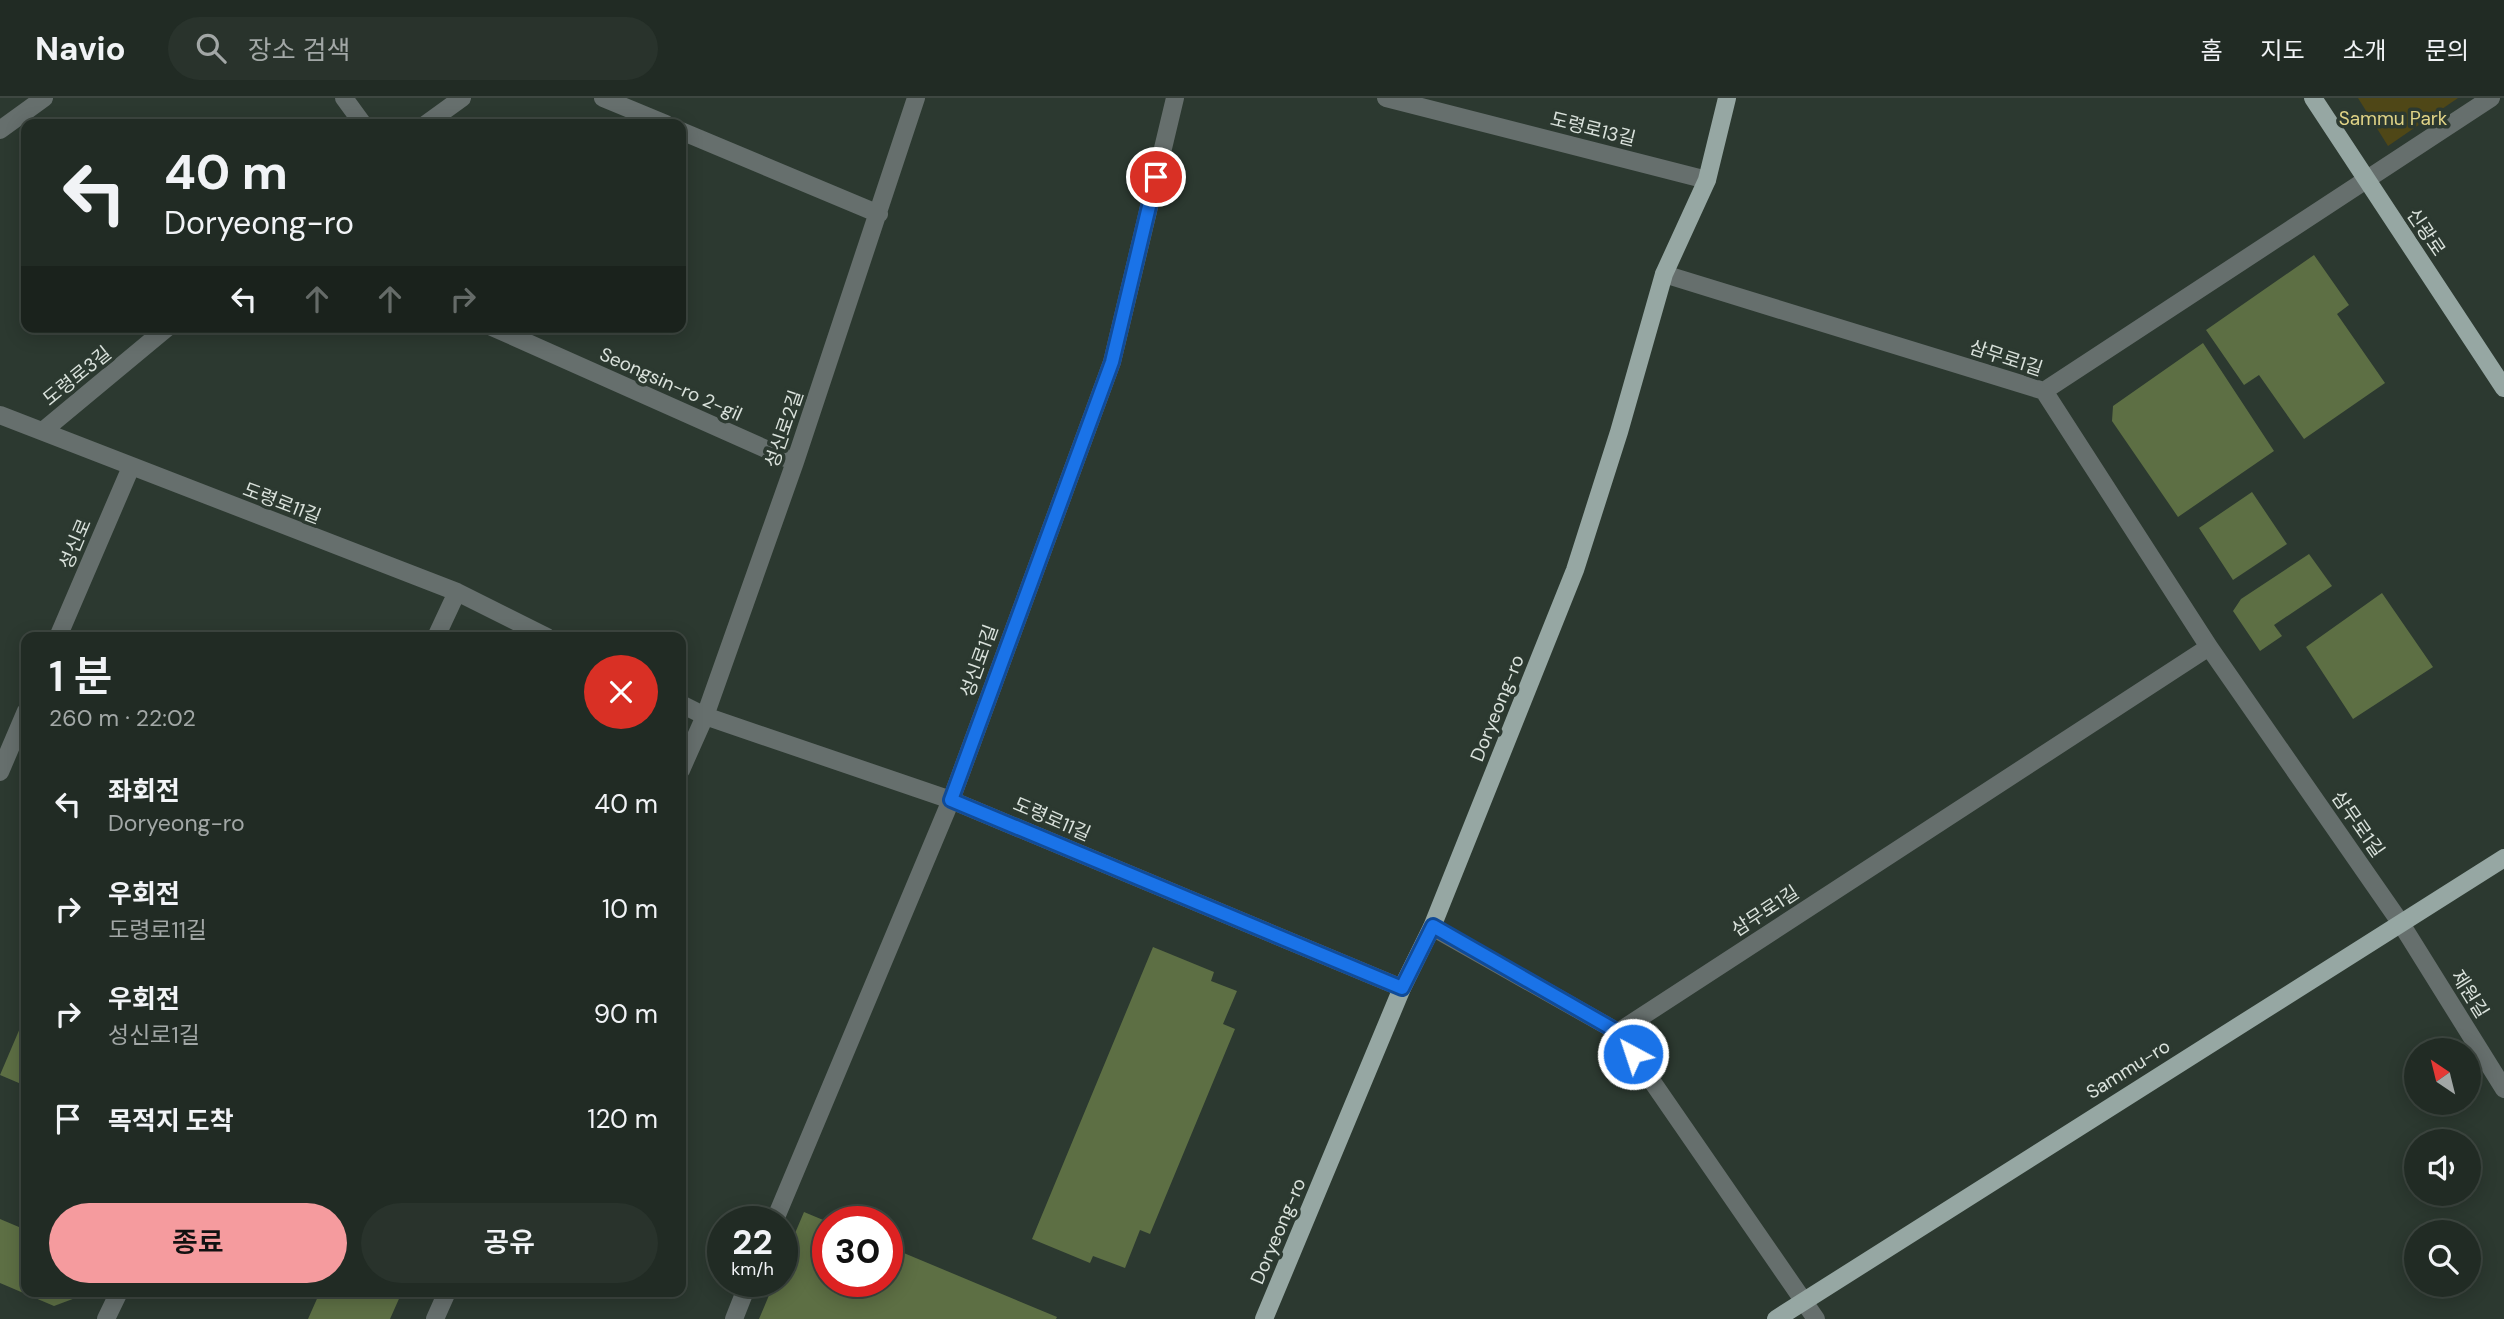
<!DOCTYPE html>
<html lang="ko">
<head>
<meta charset="utf-8">
<style>
	body { margin:0; font-family:"DM Sans","Noto Sans KR",sans-serif; background:#29332c; color:#f1f3f6; height:100vh; display:flex; flex-direction:column; font-size:26px; white-space:nowrap }
	* { box-sizing:border-box; margin:0 }
	p { font-size:23px; color:#a2a7a6 }
	.icon { flex:none; width:38px; height:38px; fill:none; stroke:currentColor; stroke-width:2; stroke-linecap:round; stroke-linejoin:round }
	.map { position:relative; flex:1; overflow:hidden }
	.details { position:absolute; left:21px; top:534px; width:665px; height:665px; display:flex; flex-direction:column; background:#212b24; border-radius:14px; box-shadow:0 4px 18px #0003,0 0 0 2px #3e4741 }
	.details>* { flex:none }
	.guide { position:absolute; left:21px; top:21px; width:665px; height:214px; border-radius:14px; box-shadow:0 4px 18px #0003,0 0 0 2px #3e4741; background:#212b24; color:#f1f3f6; overflow:hidden }
	.needle { width:46px; rotate:325deg }
	.buttons { position:absolute; left:2404px; top:940px; display:grid; gap:14px }
	.buttons a { display:grid; place-items:center; width:77px; height:77px; border-radius:50%; background:#212b24; box-shadow:0 4px 18px #0003,0 0 0 2px #3e4741; font-size:35px }
	.speed { position:absolute; left:707px; top:1108px; display:flex; gap:14px; font-size:35px; font-weight:700; text-align:center }
	.speed>* { display:grid; place-content:center; width:91px; height:91px; border-radius:50%; background:#212b24; box-shadow:0 4px 18px #0003,0 0 0 2px #3e4741; line-height:1 }
	.speed small { font-size:18px; font-weight:400 }
	.speed .limit { border:10px solid #d22; background:#fff; color:#111 }
	.pin { position:absolute; display:grid; place-items:center; width:60px; height:60px; color:#fff; margin:-30px; border:4px solid #fff; border-radius:50%; box-shadow:0 2px 7px #0007 }
	.me { position:absolute; width:77px; margin:-38px; rotate:320deg; stroke-linejoin:round; filter:drop-shadow(0 0 5px #0008) }
	.turn { display:flex; align-items:center; gap:24px; height:147px; padding:0 28px; font-size:32px }
	.turn .icon { width:91px; height:91px; stroke-width:2.5 }
	.turn b { display:block; font-size:49px; line-height:60px }
	.lanes { display:flex; align-items:center; height:66px; padding:0 28px; background:#0003; justify-content:center; gap:35px; direction:ltr }
	.lanes .off { opacity:.35 }
	.round { display:grid; place-items:center; flex:none; width:74px; height:74px; border-radius:37px; background:#29332c }
	.summary { display:flex; align-items:center; justify-content:space-between; height:119px; padding:0 28px }
	h1 { font-size:42px; font-weight:600; line-height:52px }
	.button { display:flex; gap:14px; margin-top:auto; padding:14px 28px }
	.button a { flex:1; height:80px; border-radius:42px; background:#f59b9e; color:#111; font-size:28px; font-weight:600; line-height:80px; text-align:center }
	.button a+a { background:#29332c; color:#f1f3f6 }
	ul { padding:0; list-style:none }
	li { display:flex; align-items:center; gap:21px; height:105px; padding:0 28px }
	li div { flex:1 }
	li b { display:block; font-size:26px }
	li em { font-style:normal }
	header { display:flex; align-items:center; gap:42px; box-sizing:border-box; height:98px; padding:0 35px; background:#212b24; border-bottom:2px solid #3e4741 }
	header strong { font-size:33px }
	nav { display:flex; gap:38px; margin-inline-start:auto; font-size:24px }
	.search { width:490px; height:63px; background:#29332c; display:flex; align-items:center; gap:18px; box-sizing:border-box; padding:0 24px; border-radius:38px; color:#a2a7a6; font-size:26px }
	.map>svg:first-child { display:block }
	.green { fill:#4f4717 }
	.building { fill:#5d6f44 }
	.lines { fill:none; stroke-linecap:round; stroke-linejoin:round }
	.minor { stroke:#666f6d; stroke-width:18 }
	.major { stroke:#96a7a3; stroke-width:18 }
	.route-casing { stroke:#114b97; stroke-width:18 }
	.route { stroke:#1a73e8; stroke-width:12 }
	.labels { text-anchor:middle; dominant-baseline:central; stroke-width:7; stroke-linejoin:round; paint-order:stroke }
	.park-label { font-size:19px; fill:#e1d487; stroke:#2c3930 }
	.street-label { font-size:19px; fill:#dae2dc; stroke:#2c3930 }
</style>
</head>
<body>
<header>
<strong>Navio</strong>
<div class="search"><svg class="icon" aria-label="search" viewBox="0 0 24 24"><circle cx="10" cy="10" r="6"/><path d="M15 15l6 6"/></svg>장소 검색</div>
<nav><a>홈</a><a>지도</a><a>소개</a><a>문의</a></nav>
</header>
<div class="map">
<svg width="2504" height="1221" viewBox="0 0 2504 1221">
	<rect width="100%" height="100%" fill="#2c3930"/>
	<!-- green -->
	<path class="green" d="M2358,0H2458L2388,48Z"/>
	<!-- building -->
	<path class="building" d="M2314,157L2349,207L2337,216L2385,285L2304,341L2259,277L2244,287L2206,232Z
		M2203,245L2274,353L2178,419L2112,323L2113,308Z
		M2252,394L2287,446L2233,482L2199,430Z
		M2309,456L2332,488L2274,527L2282,538L2260,553L2233,513L2241,501Z
		M2382,495L2433,569L2353,621L2306,549Z
		M1153,849L1214,874L1211,883L1237,893L1223,926L1235,931L1150,1136L1140,1132L1125,1170L1093,1158L1090,1165L1032,1141Z
		M26,916V988L0,977Z
		M804,1114L828,1124V1183H887V1148L1057,1219L1056,1221H759L775,1183H782V1166Z
		M0,1121L26,1132V1194H80L78,1199L54,1208L0,1185Z
		M320,1194H402L390,1221H308Z"/>
	<g class="lines">
		<!-- minor -->
		<path class="minor" d="M344,0L363,26
			M603,0L666,26
			M1386,0L1707,82
			M426,26L462,0
			M0,32L44,0
			M681,33L879,116
			M1664,176L2044,293L2209,549L2400,824L2504,991
			M492,229L795,364
			M2044,293L2491,0
			M0,317L457,494L547,539
			M44,332L168,229
			M58,539L131,369
			M436,539L457,494
			M681,606L705,618L951,702L1402,890
			M681,672L705,618L795,364L916,0
			M0,674L26,613
			M1432,829L1618,934
			M774,1124L951,702L1112,264L1175,0
			M106,1221L119,1194
			M435,1221L447,1194
			M734,1221L749,1183
			M1816,1221L1618,934L2209,549"/>
		<!-- major -->
		<path class="major" d="M2313,0L2504,290
			M1264,1221L1402,890L1432,829L1575,472L1619,334L1664,176L1707,82L1727,0
			M1776,1221L2504,760"/>
	</g>
	<g class="lines">
		<defs>
			<path id="route" d="M1156,79L1112,264L951,702L1402,890L1433,828L1618,934L1633,956"/>
		</defs>
		<!-- route casing -->
		<use href="#route" class="route-casing"/>
		<!-- route -->
		<use href="#route" class="route"/>
	</g>
	<g class="labels">
		<!-- park labels -->
		<g class="park-label">
			<text x="2393" y="20">Sammu Park</text>
		</g>
		<!-- street labels -->
		<g class="street-label">
			<text transform="translate(1593 31) rotate(14)">도령로13길</text>
			<text transform="translate(2426 134) rotate(56)">신광로</text>
			<text transform="translate(2006 260) rotate(18)">삼무로1길</text>
			<text transform="translate(77 278) rotate(-39)">도령로3길</text>
			<text transform="translate(671 286) rotate(24)">Seongsin-ro 2-gil</text>
			<text transform="translate(784 331) rotate(-71)">성신로2길</text>
			<text transform="translate(282 405) rotate(21)">도령로11길</text>
			<text transform="translate(75 446) rotate(-67)">성신로</text>
			<text transform="translate(979 563) rotate(-70)">성신로1길</text>
			<text transform="translate(1497 610) rotate(-68)">Doryeong-ro</text>
			<text transform="translate(1052 721) rotate(23)">도령로11길</text>
			<text transform="translate(2358 726) rotate(55)">삼무로1길</text>
			<text transform="translate(1765 813) rotate(-33)">삼무로1길</text>
			<text transform="translate(2470 896) rotate(58)">제원길</text>
			<text transform="translate(2128 971) rotate(-32)">Sammu-ro</text>
			<text transform="translate(1278 1133) rotate(-67)">Doryeong-ro</text>
		</g>
	</g>
</svg>
<div class="buttons">
<a><svg class="needle" viewBox="-14 -14 28 28"><path d="M0-13l5 13h-10z" fill="#e53935"/><path d="M0 13l5-13h-10z" fill="#a2a7a6"/></svg></a>
<a><svg class="icon" aria-label="sound" viewBox="0 0 24 24"><path d="M4 9h4l5-4v14l-5-4H4zM17 9q2 3 0 6"/></svg></a>
<a><svg class="icon" aria-label="search" viewBox="0 0 24 24"><circle cx="10" cy="10" r="6"/><path d="M15 15l6 6"/></svg></a>
</div>
<div class="speed"><div>22<small>km/h</small></div><div class="limit">30</div></div>
<div class="pin" style="left:1156px;top:79px;background:#d93025"><svg class="icon" aria-label="arrive" viewBox="0 0 24 24"><path d="M6 21V4h12l-3 4 3 4H6"/></svg></div>
<svg class="me" style="left:1633px;top:956px" viewBox="-20 -20 40 40"><circle r="17" fill="#1a73e8" stroke="#fff" stroke-width="3"/><path d="M0-11L8 9 0 5-8 9z" fill="#fff"/></svg>
<div class="guide">
<div class="turn"><svg class="icon" aria-label="left" viewBox="0 0 24 24"><path d="M17 20v-9H6M10 6l-5 5 5 5"/></svg><div><b>40 m</b>Doryeong-ro</div></div>
<div class="lanes"><svg class="icon" aria-label="left" viewBox="0 0 24 24"><path d="M17 20v-9H6M10 6l-5 5 5 5"/></svg><svg class="icon off" aria-label="ahead" viewBox="0 0 24 24"><path d="M12 20V5M6 11l6-6 6 6"/></svg><svg class="icon off" aria-label="ahead" viewBox="0 0 24 24"><path d="M12 20V5M6 11l6-6 6 6"/></svg><svg class="icon off" aria-label="right" viewBox="0 0 24 24"><path d="M7 20v-9h11M14 6l5 5-5 5"/></svg></div>
</div>
<section class="details">
<div class="summary"><div><h1>1 분</h1><p>260 m · 22:02</p></div><a class="round" style="background:#d93025;color:#fff"><svg class="icon" aria-label="close" viewBox="0 0 24 24"><path d="M6 6l12 12M18 6L6 18"/></svg></a></div>
<ul>
<li><svg class="icon" aria-label="left" viewBox="0 0 24 24"><path d="M17 20v-9H6M10 6l-5 5 5 5"/></svg><div><b>좌회전</b><p>Doryeong-ro</p></div><em>40 m</em></li>
<li><svg class="icon" aria-label="right" viewBox="0 0 24 24"><path d="M7 20v-9h11M14 6l5 5-5 5"/></svg><div><b>우회전</b><p>도령로11길</p></div><em>10 m</em></li>
<li><svg class="icon" aria-label="right" viewBox="0 0 24 24"><path d="M7 20v-9h11M14 6l5 5-5 5"/></svg><div><b>우회전</b><p>성신로1길</p></div><em>90 m</em></li>
<li><svg class="icon" aria-label="arrive" viewBox="0 0 24 24"><path d="M6 21V4h12l-3 4 3 4H6"/></svg><div><b>목적지 도착</b></div><em>120 m</em></li>
</ul>
<div class="button"><a>종료</a><a>공유</a></div>
</section>
</div>
</body>
</html>
